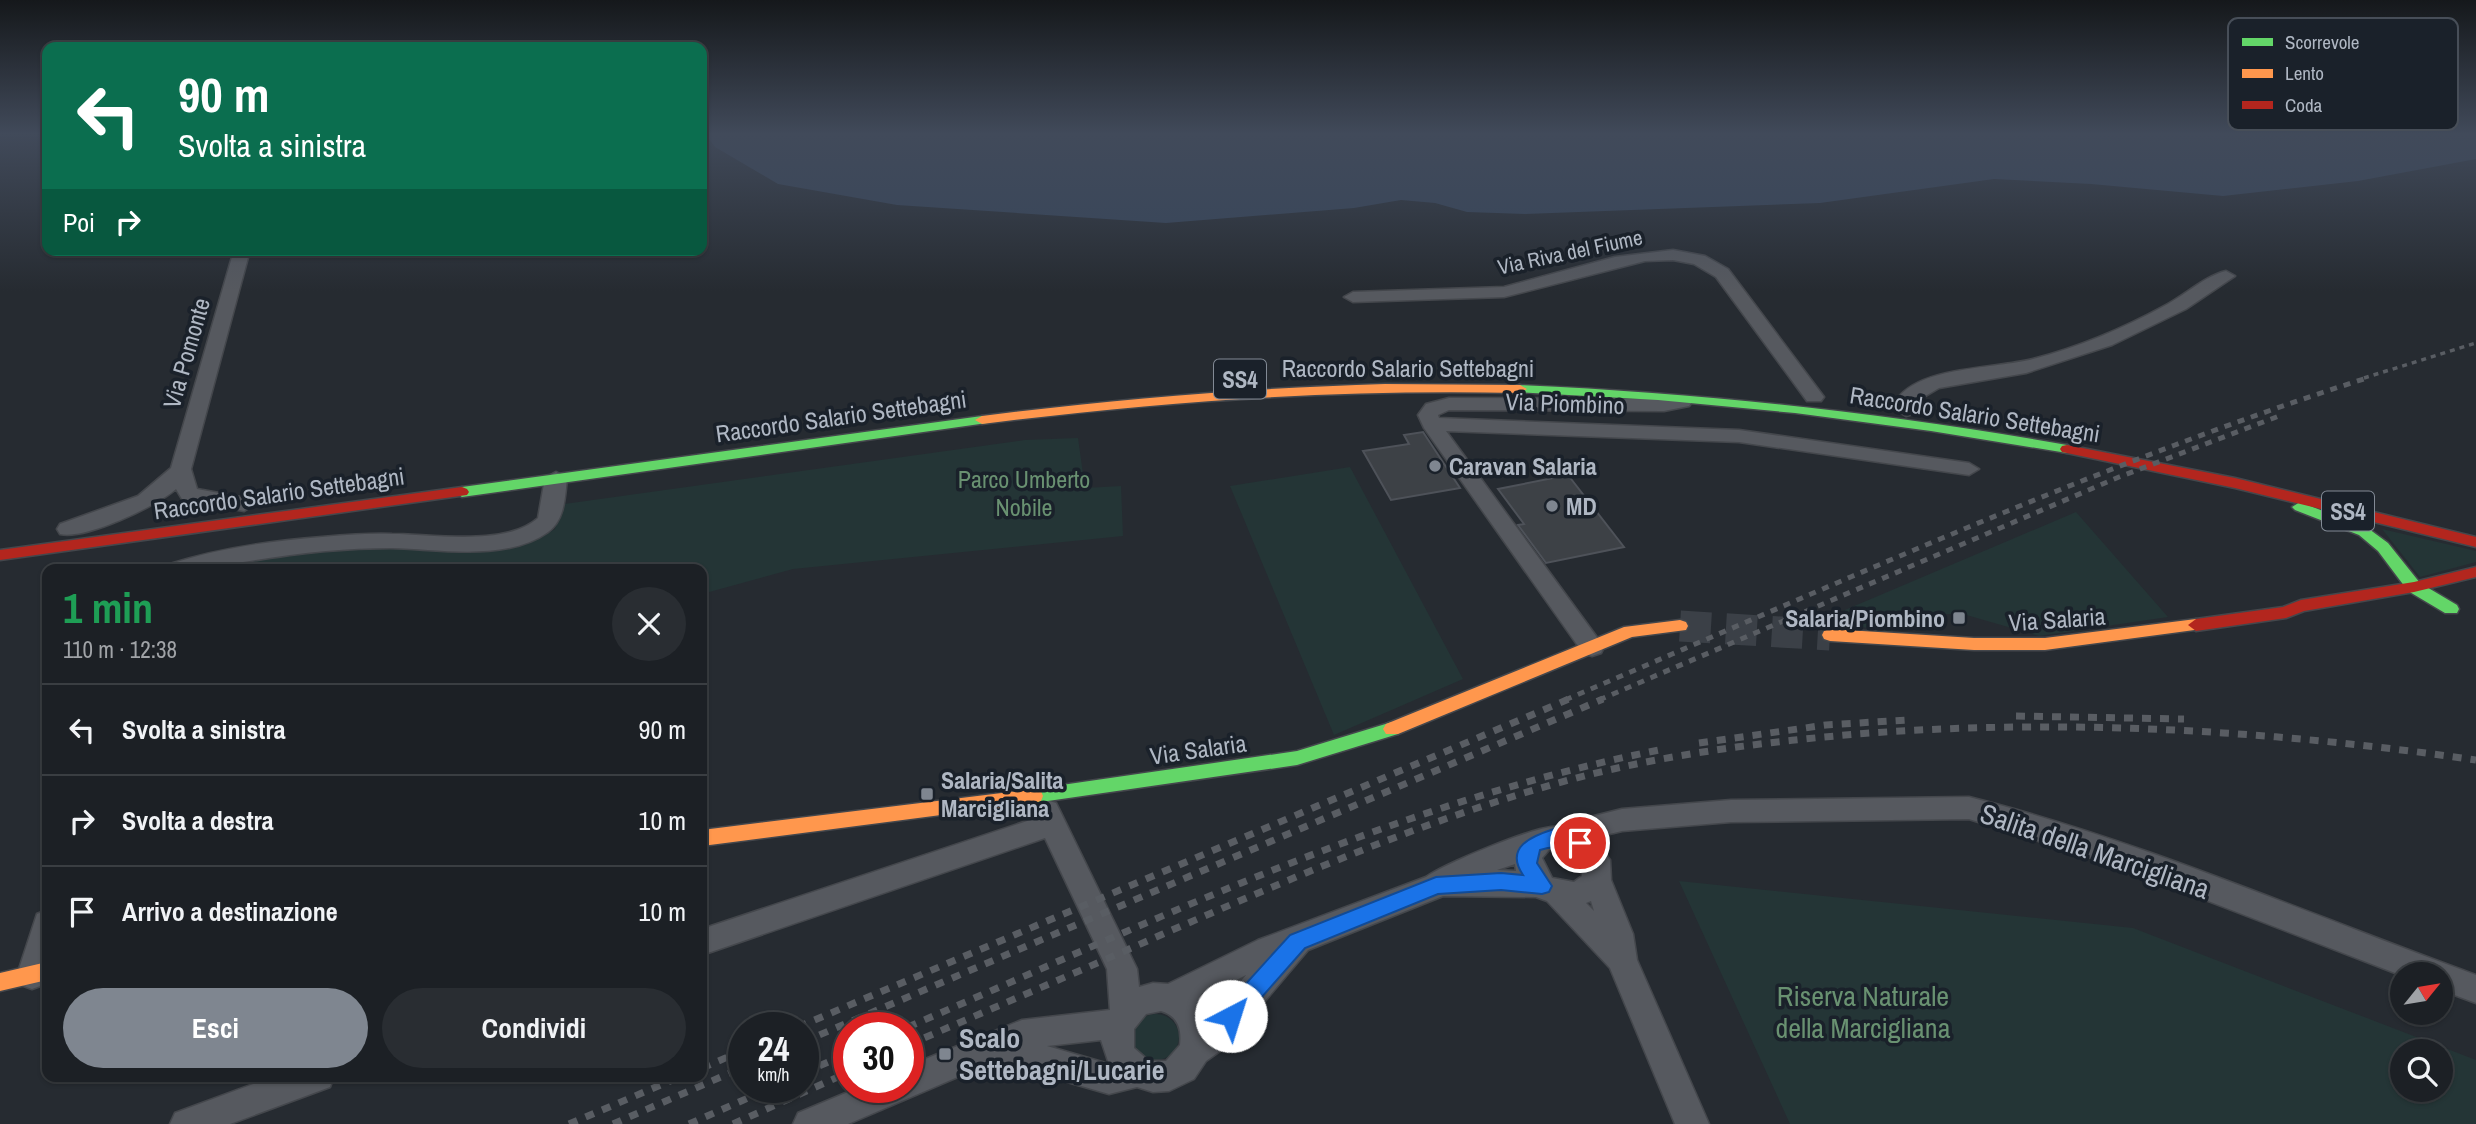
<!DOCTYPE html>
<html lang="it">
<head>
<meta charset="utf-8">
<style>
	body { margin:0; font-family:"Archivo Narrow",sans-serif; background:#292d32; color:#f1f3f6; height:100vh; display:flex; flex-direction:column; font-size:26px; white-space:nowrap }
	* { box-sizing:border-box; margin:0 }
	p { font-size:23px; color:#a0a3a7 }
	.icon { flex:none; width:38px; height:38px; fill:none; stroke:currentColor; stroke-width:2; stroke-linecap:round; stroke-linejoin:round }
	.map { position:relative; flex:1; overflow:hidden }
	.side { position:absolute; left:42px; top:564px; width:665px; height:518px; display:flex; flex-direction:column; background:#1c2025; border-radius:14px; box-shadow:0 2px 5px #0004,0 0 0 2px #3a3e42 }
	.side>* { flex:none }
	.banner { position:absolute; left:42px; top:42px; width:665px; height:214px; border-radius:14px; box-shadow:0 2px 5px #0004,0 0 0 2px #3a3e42; background:#0b6e4f; color:#fff; overflow:hidden }
	.needle { width:46px; rotate:60deg }
	.controls { position:absolute; left:2390px; top:962px; display:grid; gap:14px }
	.controls a { display:grid; place-items:center; width:63px; height:63px; border-radius:50%; background:#1c2025; box-shadow:0 2px 5px #0004,0 0 0 2px #3a3e42; font-size:35px }
	.speed { position:absolute; left:728px; top:1012px; display:flex; gap:14px; font-size:35px; font-weight:700; text-align:center }
	.speed>* { display:grid; place-content:center; width:91px; height:91px; border-radius:50%; background:#1c2025; box-shadow:0 2px 5px #0004,0 0 0 2px #3a3e42; line-height:1 }
	.speed small { font-size:18px; font-weight:400 }
	.speed .limit { border:10px solid #d22; background:#fff; color:#111 }
	.pin { position:absolute; display:grid; place-items:center; width:60px; height:60px; color:#fff; margin:-30px; border:4px solid #fff; border-radius:50%; box-shadow:0 2px 7px #0007 }
	.me { position:absolute; width:77px; margin:-38px; rotate:40deg; stroke-linejoin:round; filter:drop-shadow(0 0 5px #0008) }
	.turn { display:flex; align-items:center; gap:24px; height:147px; padding:0 21px; font-size:32px }
	.turn .icon { width:91px; height:91px; stroke-width:2.5 }
	.turn b { display:block; font-size:49px; line-height:60px }
	.then { display:flex; align-items:center; height:66px; padding:0 21px; background:#0003; gap:14px; font-size:26px }
	.round { display:grid; place-items:center; flex:none; width:74px; height:74px; border-radius:37px; background:#292d32 }
	.overview { display:flex; align-items:center; justify-content:space-between; height:119px; padding:0 21px }
	h1 { font-size:42px; font-weight:800; line-height:52px; color:#1e9e55 }
	.cta { display:flex; gap:14px; margin-top:auto; padding:14px 21px }
	.cta a { flex:1; height:80px; border-radius:42px; background:#7f8690; color:#fff; font-size:28px; font-weight:800; line-height:80px; text-align:center }
	.cta a+a { background:#292d32; color:#f1f3f6 }
	ul { padding:0; list-style:none }
	li { display:flex; align-items:center; gap:21px; height:91px; padding:0 21px; border-top:2px solid #3a3e42 }
	li div { flex:1 }
	li b { display:block; font-size:26px }
	li em { font-style:normal }
	.map>svg:first-child { display:block }
	.green { fill:#243536; fill-rule:evenodd }
	.water { fill:#36455a }
	.building { fill:#3d4146; stroke:#4e5259; stroke-width:2 }
	.lines { fill:none; stroke-linecap:round; stroke-linejoin:round }
	.secondary-tunnel { stroke:#3b4047; stroke-width:31; stroke-dasharray:31 15; stroke-linecap:butt }
	.street-casing { stroke:#44474c; stroke-width:3 }
	.fast-casing { stroke:#44474c; stroke-width:3 }
	.slow-casing { stroke:#44474c; stroke-width:3 }
	.jam-casing { stroke:#44474c; stroke-width:3 }
	.street { fill:#56595f; fill-rule:evenodd }
	.fast { fill:#63d668; fill-rule:evenodd }
	.slow { fill:#ff974d; fill-rule:evenodd }
	.jam { fill:#b3261e; fill-rule:evenodd }
	.rail-far2 { stroke:#595d63; stroke-width:3.5; stroke-dasharray:5 5; stroke-linecap:butt }
	.rail-far1 { stroke:#595d63; stroke-width:5; stroke-dasharray:7 7; stroke-linecap:butt }
	.rail { stroke:#595d63; stroke-width:7; stroke-dasharray:9 9; stroke-linecap:butt }
	.route { fill:#1a73e8; stroke:#114b97; stroke-width:2 }
	.poi-dot { fill:#7f8690; stroke:#1a212a; stroke-width:2.5 }
	.labels { text-anchor:middle; dominant-baseline:central; stroke-width:7; stroke-linejoin:round; paint-order:stroke }
	.far-street-label { font-size:21px; fill:#afb7c3; stroke:#1a212a }
	.shield { fill:#1a212a; stroke:#828a95; stroke-width:2 }
	.shield-label { font-size:23px; font-weight:bold; fill:#afb7c3 }
	.street-label { font-size:24px; fill:#afb7c3; stroke:#1a212a }
	.poi-label { font-size:24px; font-weight:bold; fill:#afb7c3; stroke:#1a212a; text-anchor:start }
	.park-label { font-size:24px; fill:#699171; stroke:#1a212a }
	.near-street-label { font-size:28px; fill:#afb7c3; stroke:#1a212a }
	.near-park-label { font-size:28px; fill:#699171; stroke:#1a212a }
	.near-poi-label { font-size:28px; font-weight:bold; fill:#afb7c3; stroke:#1a212a; text-anchor:start }
	.key { fill:#1a212a; stroke:#474e58; stroke-width:2 }
	.key-label { font-size:19px; fill:#afb7c3 }
</style>
</head>
<body>
<div class="map">
<svg width="2476" height="1124" viewBox="0 0 2476 1124">
	<rect width="100%" height="100%" fill="#262b31"/>
	<!-- green -->
	<path class="green" d="M1078,438L1085,488L1121,486L1123,536L793,569L702,594V569H204C256,554 316,548 370,548C423,547 510,559 555,529L557,505L1025,440Z
		M1350,467L1463,679L1334,735L1230,486Z
		M2076,512L2168,617L2039,636L1963,614H1943L1908,629L1890,631L1819,621Z
		M2382,529L2476,551V562L2420,577Z
		M1679,881L2133,928L2476,1060V1124H1790ZM2403,1052H2441V1090H2403Z
		M1133 1037a23 23 0 1 1 46 0a23 23 0 1 1-46 0Z"/>
	<!-- water -->
	<path class="water" d="M706,134H2476V159L2358,181L2223,196L2091,184L1994,179L1820,203L1525,214L1467,212L1435,203L1401,200L1354,208L1166,223L897,205L778,184L715,147Z"/>
	<!-- building -->
	<path class="building" d="M1423,432L1460,488L1391,500L1363,451L1409,444L1404,435Z
		M1568,475L1624,547L1546,563L1518,525L1524,524L1498,489Z"/>
	<g class="lines">
		<!-- secondary-tunnel -->
		<path class="secondary-tunnel" d="M1680,626L1830,635"/>
		<defs>
			<path id="street" d="M234,250H250L191,469L197,489L252,499L255,504L244,511L190,501L182,499L176,489C157,506 85,540 60,534L57,529L60,524L138,496L171,468Z
				M1673,250L1705,256L1728,269L1824,397L1821,401H1807L1716,277L1694,264L1673,260L1645,261L1504,297L1353,302L1344,297L1353,292L1504,287L1615,257Z
				M2226,271L2235,276L2186,309L2112,345L2026,373L1939,388L1917,401L1913,414L1906,416L1896,410L1897,399C1921,366 1995,369 2033,359C2079,347 2124,328 2166,305C2185,295 2205,276 2226,271Z
				M1682,396L1692,402L1689,406L1664,411L1449,410L1438,415L1439,418L1739,430L1969,463L1979,469L1969,475L1739,442L1446,431L1604,647L1601,653L1592,656L1583,653L1424,428L1418,415L1426,404L1449,398L1664,399Z
				M556,472L567,478C565,496 565,520 548,532C506,562 439,549 391,548C369,548 348,549 326,551C273,555 220,569 167,569L170,564C220,548 270,541 322,537C345,535 369,533 392,534C432,534 506,547 538,518L545,478Z
				M1969,797C2140,840 2310,915 2476,975V1003L2441,990V975L2403,976L2120,867L1969,819L1731,822L1622,831L1597,837L1595,841L1610,860L1611,880L1633,934L1637,960L1709,1124H1675L1610,968L1547,901L1536,897L1443,896L1308,950L1227,1046L1206,1061L1194,1079L1169,1091L1153,1092L1137,1087L1109,1094L995,1061L848,1124H793L798,1113L860,1087H908V1066L1022,1020L1110,1010L1107,969L1045,838L702,955V929L1036,818L1032,811L1036,803L1046,800L1056,803L1060,811L1137,969L1139,987L1153,983L1168,984L1258,940L1426,877C1446,863 1527,830 1551,827C1558,826 1566,828 1573,830L1578,820L1622,809L1731,800ZM1549,850C1563,848 1572,854 1582,864V876L1574,882L1552,878L1542,858ZM1515,864L1516,871L1497,870ZM1591,901L1594,911L1586,903ZM1246,975L1209,1020L1198,1000ZM1161,1011C1178,1016 1182,1029 1180,1045L1166,1061H1149L1134,1048V1029L1146,1014ZM1101,1040L1109,1064L1047,1046Z
				M47,910V975L43,985L32,989L21,985L17,975L37,914Z
				M275,1076H334L330,1087L230,1124H170L175,1113Z"/>
			<path id="fast" d="M1520,385C1704,393 1886,413 2067,445L2074,449L2067,453L1931,431L1795,413L1658,400L1515,392L1513,389L1515,386Z
				M982,416L987,417L989,420L987,423L462,497L455,492L462,487Z
				M2300,502L2369,529L2388,543L2420,583L2457,605L2459,609L2457,613H2445L2408,591L2378,551L2359,535L2295,510L2292,507Z
				M1392,722L1398,724L1401,729L1398,734L1297,765L1034,803L1027,801L1025,796L1027,791L1034,789L1297,751Z"/>
			<path id="slow" d="M1385,384L1520,385L1527,389L1520,393C1339,389 1161,401 982,424L975,420L982,416C1116,399 1250,388 1385,384Z
				M2196,619L2204,625L2202,629L2045,650H1974L1830,641L1824,639L1822,635L1824,631L1830,629L1974,638H2045Z
				M1680,620L1686,622L1688,626L1686,630L1632,637L1398,734H1386L1383,729L1386,724L1624,627Z
				M1034,789L1041,791L1043,796L1041,801L1034,803L702,846V830Z
				M47,962V980L0,991V973Z"/>
			<path id="jam" d="M2067,445L2235,478L2476,537V547L2235,488L2062,452L2060,449L2062,446Z
				M462,487L467,489L469,492L467,495L0,560V550Z
				M2476,567V577L2414,592L2304,611L2286,618L2196,631L2188,625L2196,619L2283,607L2301,600L2414,582Z"/>
		</defs>
		<!-- street casing -->
		<use href="#street" class="street-casing"/>
		<!-- fast casing -->
		<use href="#fast" class="fast-casing"/>
		<!-- slow casing -->
		<use href="#slow" class="slow-casing"/>
		<!-- jam casing -->
		<use href="#jam" class="jam-casing"/>
		<!-- street -->
		<use href="#street" class="street"/>
		<!-- fast -->
		<use href="#fast" class="fast"/>
		<!-- slow -->
		<use href="#slow" class="slow"/>
		<!-- jam -->
		<use href="#jam" class="jam"/>
		<!-- rail-far2 -->
		<path class="rail-far2" d="M2364,378L2476,343"/>
		<!-- rail-far1 -->
		<path class="rail-far1" d="M1565,700C1831,587 2094,465 2370,377
			M1599,700L2119,477L2279,416"/>
		<!-- rail -->
		<path class="rail" d="M2016,716L2184,719
			M1699,743L1826,725L1907,720
			M798,1027L1569,699
			M908,1027C1154,921 1399,801 1664,749
			M803,1042L1603,699
			M908,1045C993,1008 1078,972 1163,934C1290,879 1418,823 1551,785C1651,756 1754,743 1857,734C2065,718 2270,730 2476,760
			M702,1068L744,1050
			M803,1073L849,1053
			M569,1124L682,1076
			M613,1124L744,1067
			M689,1124L773,1087
			M733,1124L849,1072"/>
	</g>
	<!-- sky -->
	<linearGradient id="sky" x2="0" y2="1"><stop stop-color="#15181b"/><stop offset="0.46" stop-color="#414a5a"/><stop offset="1" stop-color="#414a5a" stop-opacity="0"/></linearGradient>
	<rect width="2476" height="291" fill="url(#sky)"/>
	<!-- route -->
	<path class="route" d="M1554,829L1587,837L1590,843L1587,848C1570,854 1562,842 1540,850L1537,863L1552,886L1549,892L1542,894L1501,890L1438,894L1305,948L1239,1023L1231,1026L1223,1023L1220,1016L1223,1009L1290,935L1436,877L1501,873L1523,875C1504,847 1532,836 1554,829Z"/>
	<!-- markers -->
	<g class="poi-dot">
		<circle cx="1435" cy="466" r="7"/>
		<circle cx="1552" cy="506" r="7"/>
		<rect x="1952" y="611" width="14" height="14" rx="3.5"/>
		<rect x="920" y="787" width="14" height="14" rx="3.5"/>
		<rect x="938" y="1047" width="14" height="14" rx="3.5"/>
	</g>
	<g class="labels">
		<!-- far-street labels -->
		<g class="far-street-label">
			<text transform="translate(1570 252) rotate(-12)">Via Riva del Fiume</text>
		</g>
		<!-- shield labels -->
		<g class="shield">
			<rect x="1214" y="359.5" width="52" height="39" rx="5"/>
			<rect x="2322" y="491.5" width="52" height="39" rx="5"/>
		</g>
		<g class="shield-label">
			<text x="1240" y="379">SS4</text>
			<text x="2348" y="511">SS4</text>
		</g>
		<!-- street labels -->
		<g class="street-label">
			<text transform="translate(186 353) rotate(-74)">Via Pomonte</text>
			<text x="1408" y="368">Raccordo Salario Settebagni</text>
			<text transform="translate(1565 403) rotate(2)">Via Piombino</text>
			<text transform="translate(1975 414) rotate(9)">Raccordo Salario Settebagni</text>
			<text transform="translate(841 416) rotate(-8)">Raccordo Salario Settebagni</text>
			<text transform="translate(279 493) rotate(-8)">Raccordo Salario Settebagni</text>
			<text transform="translate(2057 619) rotate(-4)">Via Salaria</text>
			<text transform="translate(1198 749) rotate(-8)">Via Salaria</text>
		</g>
		<!-- poi labels -->
		<g class="poi-label">
			<text x="1449" y="466">Caravan Salaria</text>
			<text x="1566" y="506">MD</text>
			<text x="1945" y="618" text-anchor="end">Salaria/Piombino</text>
			<text x="941" y="780">Salaria/Salita<tspan x="941" dy="28">Marcigliana</tspan></text>
		</g>
		<!-- park labels -->
		<g class="park-label">
			<text x="1024" y="479">Parco Umberto<tspan x="1024" dy="28">Nobile</tspan></text>
		</g>
		<!-- near-street labels -->
		<g class="near-street-label">
			<text transform="translate(2095 851) rotate(19)">Salita della Marcigliana</text>
		</g>
		<!-- near-park labels -->
		<g class="near-park-label">
			<text x="1863" y="996">Riserva Naturale<tspan x="1863" dy="32">della Marcigliana</tspan></text>
		</g>
		<!-- near-poi labels -->
		<g class="near-poi-label">
			<text x="959" y="1038">Scalo<tspan x="959" dy="32">Settebagni/Lucarie</tspan></text>
		</g>
	</g>
	<!-- legend -->
	<rect x="2228" y="18" width="230" height="112" rx="10" class="key"/>
	<rect x="2242" y="38" width="31" height="8" fill="#63d668"/>
	<rect x="2242" y="69" width="31" height="9" fill="#ff974d"/>
	<rect x="2242" y="101" width="31" height="8" fill="#b3261e"/>
	<g class="key-label">
		<text x="2285" y="49">Scorrevole</text>
		<text x="2285" y="80">Lento</text>
		<text x="2285" y="112">Coda</text>
	</g>
</svg>
<div class="controls">
<a><svg class="needle" viewBox="-14 -14 28 28"><path d="M0-13l5 13h-10z" fill="#e53935"/><path d="M0 13l5-13h-10z" fill="#a0a3a7"/></svg></a>
<a><svg class="icon" aria-label="search" viewBox="0 0 24 24"><circle cx="10" cy="10" r="6"/><path d="M15 15l6 6"/></svg></a>
</div>
<div class="speed"><div>24<small>km/h</small></div><div class="limit">30</div></div>
<div class="pin" style="left:1580px;top:843px;background:#d93025"><svg class="icon" aria-label="arrive" viewBox="0 0 24 24"><path d="M6 21V4h12l-3 4 3 4H6"/></svg></div>
<svg class="me" style="left:1231px;top:1016px" viewBox="-20 -20 40 40"><circle r="19" fill="#fff"/><path d="M0-13L10 11 0 6-10 11z" fill="#1a73e8"/></svg>
<div class="banner">
<div class="turn"><svg class="icon" aria-label="left" viewBox="0 0 24 24"><path d="M17 20v-9H6M10 6l-5 5 5 5"/></svg><div><b>90 m</b>Svolta a sinistra</div></div>
<div class="then">Poi<svg class="icon" aria-label="right" viewBox="0 0 24 24"><path d="M7 20v-9h11M14 6l5 5-5 5"/></svg></div>
</div>
<section class="side">
<div class="overview"><div><h1>1 min</h1><p>110 m · 12:38</p></div><a class="round"><svg class="icon" aria-label="close" viewBox="0 0 24 24"><path d="M6 6l12 12M18 6L6 18"/></svg></a></div>
<ul>
<li><svg class="icon" aria-label="left" viewBox="0 0 24 24"><path d="M17 20v-9H6M10 6l-5 5 5 5"/></svg><div><b>Svolta a sinistra</b></div><em>90 m</em></li>
<li><svg class="icon" aria-label="right" viewBox="0 0 24 24"><path d="M7 20v-9h11M14 6l5 5-5 5"/></svg><div><b>Svolta a destra</b></div><em>10 m</em></li>
<li><svg class="icon" aria-label="arrive" viewBox="0 0 24 24"><path d="M6 21V4h12l-3 4 3 4H6"/></svg><div><b>Arrivo a destinazione</b></div><em>10 m</em></li>
</ul>
<div class="cta"><a>Esci</a><a>Condividi</a></div>
</section>
</div>
</body>
</html>
